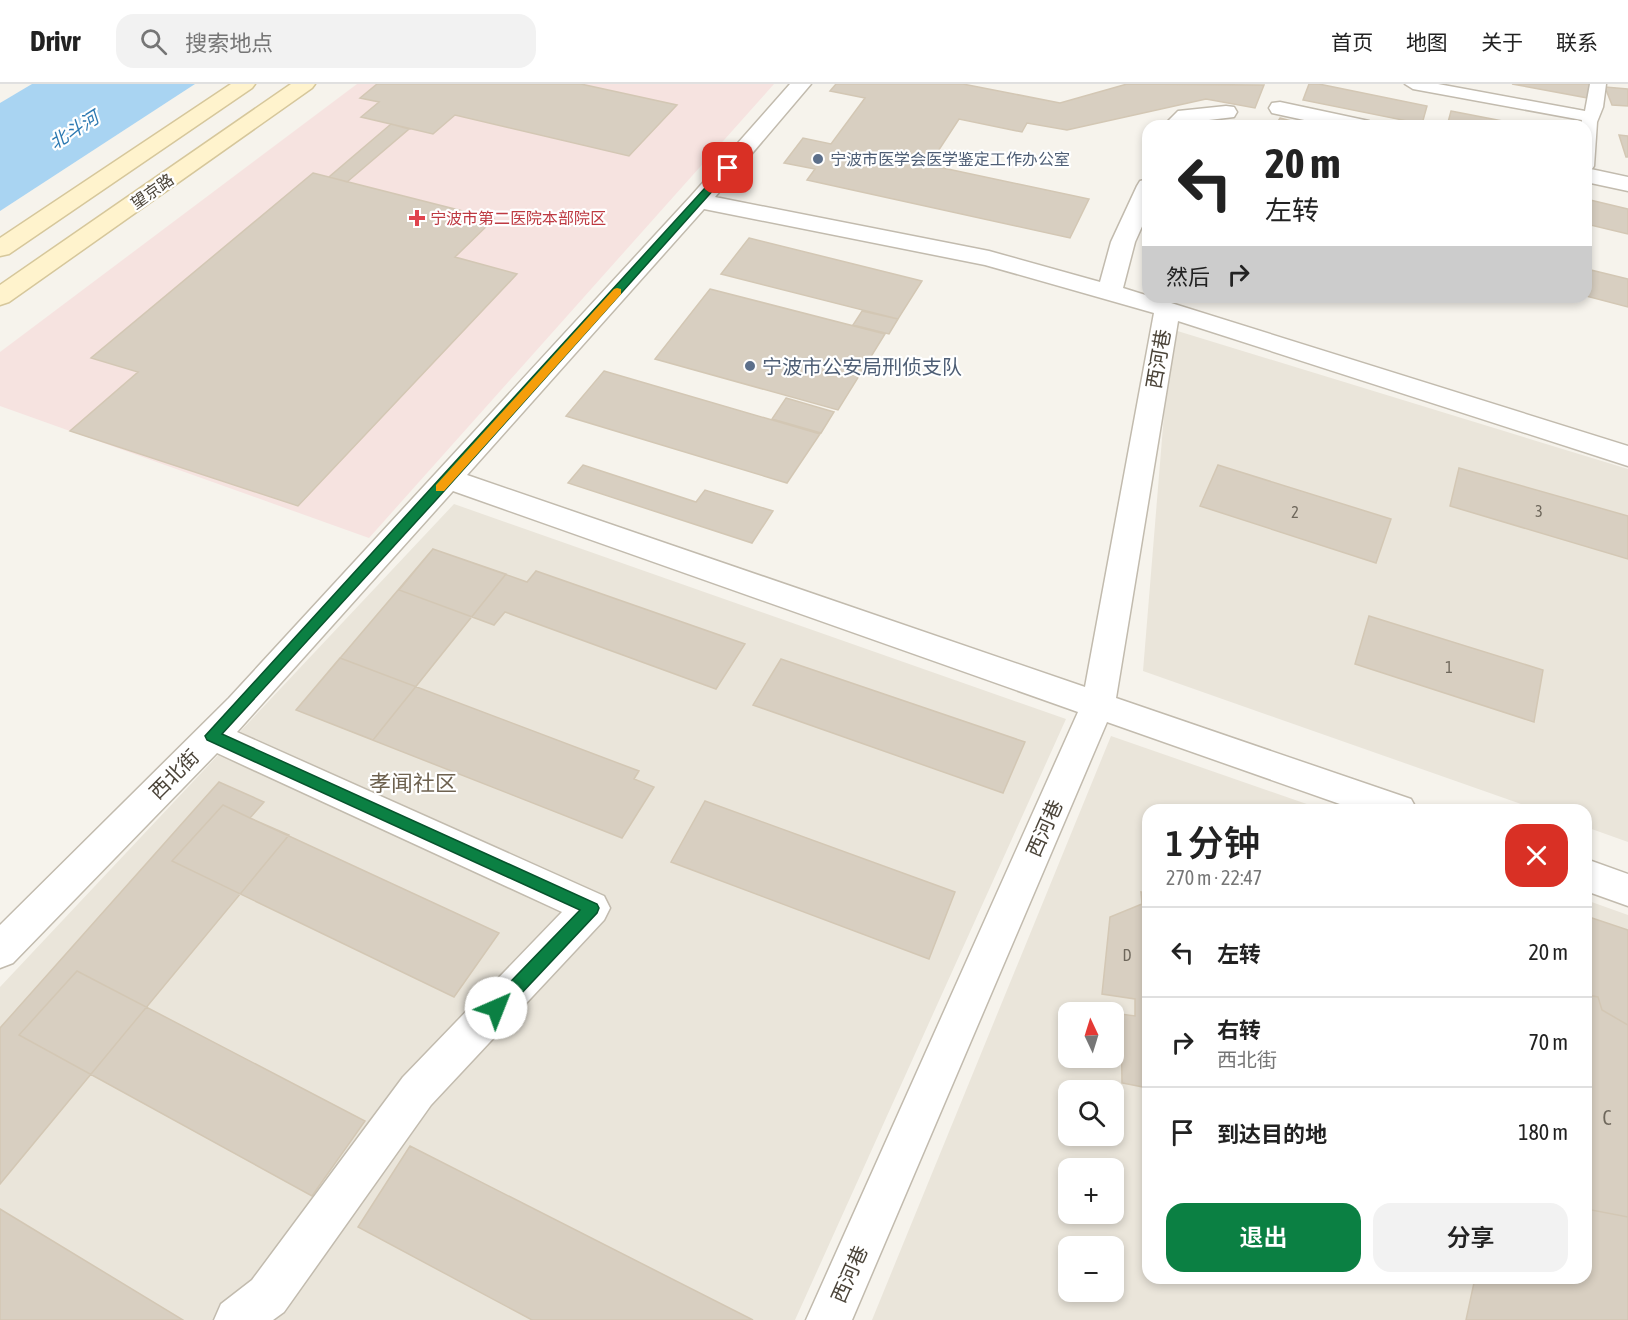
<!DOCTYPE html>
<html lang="zh">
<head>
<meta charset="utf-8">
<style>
	body { margin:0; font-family:"Asap Condensed","Noto Sans SC",sans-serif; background:#f2f2f2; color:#222; height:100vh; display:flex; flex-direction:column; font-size:22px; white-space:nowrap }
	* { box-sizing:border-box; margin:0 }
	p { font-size:20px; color:#767676 }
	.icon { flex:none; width:33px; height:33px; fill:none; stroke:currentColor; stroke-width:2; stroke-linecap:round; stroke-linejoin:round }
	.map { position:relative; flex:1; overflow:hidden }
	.side { position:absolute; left:1142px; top:720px; width:450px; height:480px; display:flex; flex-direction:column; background:#fff; border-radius:18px; box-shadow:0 3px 9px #0003 }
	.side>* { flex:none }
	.hud { position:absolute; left:1142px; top:36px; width:450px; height:183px; border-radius:18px; box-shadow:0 3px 9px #0003; background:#fff; color:#222; overflow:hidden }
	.needle { width:39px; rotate:356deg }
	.buttons { position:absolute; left:1058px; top:918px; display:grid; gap:12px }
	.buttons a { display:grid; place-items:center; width:66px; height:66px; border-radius:12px; background:#fff; box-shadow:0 3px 9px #0003; font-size:30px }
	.pin { position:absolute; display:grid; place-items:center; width:51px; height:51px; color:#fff; margin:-26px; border-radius:12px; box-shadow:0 3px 9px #0006 }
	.me { position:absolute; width:66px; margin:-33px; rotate:44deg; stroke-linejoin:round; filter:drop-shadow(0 0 4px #0008) }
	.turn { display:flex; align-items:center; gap:21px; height:126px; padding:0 24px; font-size:27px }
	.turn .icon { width:78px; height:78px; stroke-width:2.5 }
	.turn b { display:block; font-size:42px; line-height:51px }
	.then { display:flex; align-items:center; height:57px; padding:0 24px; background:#0003; gap:12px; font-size:22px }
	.round { display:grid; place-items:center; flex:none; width:63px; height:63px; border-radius:18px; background:#f2f2f2 }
	.summary { display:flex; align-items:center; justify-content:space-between; height:102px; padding:0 24px }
	h1 { font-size:36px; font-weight:600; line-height:45px }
	.cta { display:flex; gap:12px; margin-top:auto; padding:12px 24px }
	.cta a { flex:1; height:69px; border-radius:18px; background:#0b8043; color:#fff; font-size:24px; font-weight:600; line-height:69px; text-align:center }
	.cta a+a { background:#f2f2f2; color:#222 }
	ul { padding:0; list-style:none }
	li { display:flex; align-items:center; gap:18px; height:90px; padding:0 24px; border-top:2px solid #e0e0e0 }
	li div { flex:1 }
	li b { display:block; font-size:22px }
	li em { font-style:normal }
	header { display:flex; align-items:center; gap:36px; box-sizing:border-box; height:84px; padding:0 30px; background:#fff; border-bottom:2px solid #e0e0e0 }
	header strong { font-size:28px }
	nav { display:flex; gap:33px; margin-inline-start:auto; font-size:21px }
	.search { width:420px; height:54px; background:#f2f2f2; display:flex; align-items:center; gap:15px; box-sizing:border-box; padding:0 21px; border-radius:18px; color:#767676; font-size:22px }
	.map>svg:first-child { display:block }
	.residential { fill:#eae5da; fill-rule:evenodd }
	.medical { fill:#f6e3e0 }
	.water { fill:#a9d4f2 }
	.building { fill:#d8cfc1; stroke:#d3c7b4; stroke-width:1.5 }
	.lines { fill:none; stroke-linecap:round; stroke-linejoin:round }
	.lane-casing { stroke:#c2bbae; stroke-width:3 }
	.street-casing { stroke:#c2bbae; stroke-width:3 }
	.secondary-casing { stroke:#d6c79b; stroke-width:3 }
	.lane { fill:#fff; fill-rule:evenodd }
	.street { fill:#fff; fill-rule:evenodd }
	.secondary { fill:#fff3cd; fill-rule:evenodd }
	.route { fill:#0b8043; stroke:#07532c; stroke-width:1.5 }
	.slow { fill:#f59e0b }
	.service-dot { fill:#5c6f8a; stroke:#fff; stroke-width:2 }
	.health-dot { fill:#e0444e; stroke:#fff; stroke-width:2 }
	.labels { text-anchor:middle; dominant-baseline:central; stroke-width:4.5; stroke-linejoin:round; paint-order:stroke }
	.far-service-label { font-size:16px; fill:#4e5e75; stroke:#fff; text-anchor:start }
	.far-street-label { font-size:16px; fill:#4b4439; stroke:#fff }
	.far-health-label { font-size:16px; fill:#be3a42; stroke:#fff; text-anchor:start }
	.number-label { font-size:16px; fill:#6e675b }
	.far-water-label { font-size:18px; font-style:italic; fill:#2e7ab2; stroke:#fff }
	.street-label { font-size:20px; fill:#4b4439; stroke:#fff }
	.service-label { font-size:20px; fill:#4e5e75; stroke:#fff; text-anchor:start }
	.near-number-label { font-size:20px; fill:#6e675b }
	.quarter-label { font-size:22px; fill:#6e6250; stroke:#fff }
</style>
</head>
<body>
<header>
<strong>Drivr</strong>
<div class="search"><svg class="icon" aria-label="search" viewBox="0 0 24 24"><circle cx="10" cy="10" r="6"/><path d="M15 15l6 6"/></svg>搜索地点</div>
<nav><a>首页</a><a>地图</a><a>关于</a><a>联系</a></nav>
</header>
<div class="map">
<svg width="1628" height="1236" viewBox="0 0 1628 1236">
	<rect width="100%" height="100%" fill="#f6f3ec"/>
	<!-- residential -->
	<path class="residential" d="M1171,245L1628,385V758L1586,743V726H1538L1143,587Z
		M454,420L1066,635L795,1236H0V903Z
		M1111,652L1324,726H1148V1194H1586V816L1628,831V1236H872ZM1068,928H1113V974H1068ZM1068,1006H1113V1052H1068ZM1068,1084H1113V1130H1068ZM1068,1162H1113V1208H1068Z"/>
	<!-- medical -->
	<path class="medical" d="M357,0H774L369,454L0,322V268Z"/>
	<!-- water -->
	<path class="water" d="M32,0H195L0,127V19Z"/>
	<!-- building -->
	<path class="building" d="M377,0H581L677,21L629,72L455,31L433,50L361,33L379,18L360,14Z
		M836,0H963L1060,19L1127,0L1264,1L1255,24L1206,15L1067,46L1027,39L1022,48L959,35L929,81L1089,115L1070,154L807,96L815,85L784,79L803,54L831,60L865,14L830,7Z
		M1309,0H1319L1427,22L1422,40L1303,16Z
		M1512,0H1590L1588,14Z
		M1605,3L1628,5V22L1612,21Z
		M1451,27L1529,42H1447Z
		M1280,34L1310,42H1275Z
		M391,40L409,45L347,98L329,93Z
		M1619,51L1628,52V73H1626Z
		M313,89L494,135L455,173L517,190L298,422L70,347L138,288L91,274Z
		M1586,115L1628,125V150L1586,140Z
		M749,154L922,197L898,235L721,190Z
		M1591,186L1628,195V223L1586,212Z
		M710,205L885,250L838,326L655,275Z
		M862,227L898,235L889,250L853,241Z
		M604,287L820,350L787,399L566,332Z
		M786,314L834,328L821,349L772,335Z
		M583,381L696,418L705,406L773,427L752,459L568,399Z
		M1218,381L1391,435L1376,479L1200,422Z
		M1459,384L1628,432V475L1450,422Z
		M433,465L506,490L373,656L296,626Z
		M433,465L527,498L536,487L745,560L716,605L505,528L494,541L399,506Z
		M1369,532L1543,586L1534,638L1355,580Z
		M340,574L639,687L634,695L654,703L622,754L296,626Z
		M781,575L1025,658L1003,709L753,621Z
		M219,698L264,718L250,734L289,751L0,1100V944Z
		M705,717L955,808L929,875L671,778Z
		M223,721L250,734L499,849L454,913L172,777Z
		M1141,808L1148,809V1004L1122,999L1121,930L1135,932V915L1102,910L1110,833L1142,820Z
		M1586,832L1628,846V1236H1466L1475,1194H1586Z
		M77,887L365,1037L312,1112L19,951Z
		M1586,911L1598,913L1602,926L1628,941V1133L1586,1125Z
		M410,1062L753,1236H532L358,1143Z
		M0,1125L183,1236H0Z"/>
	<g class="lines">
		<defs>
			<path id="lane" d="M1405,0H1438L1585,27L1590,0H1606L1603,23L1597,38L1594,82L1592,85L1586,87V42H1581L1582,36L1413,5Z"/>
			<path id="street" d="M790,0H811L715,113L989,167L1100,198L1111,158L1137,102L1140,97L1148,95V129L1135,158L1123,204L1628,362V382L1178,237L1116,614L1411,715L1417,726H1357L1107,638L852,1236H806L1078,628L453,407L237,648L604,812L610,824L604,836L431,1021L284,1228L273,1236H214L221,1220L252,1196L403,993L562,828L217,669L13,879L0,884V841L229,614L691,112ZM704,125L985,181L1154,229L1085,603L467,391Z
				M1280,18L1369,37L1372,42H1332L1272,29L1269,24L1272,19Z
				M1226,22L1234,23L1237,28L1234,33L1192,38L1187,42H1163L1178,27Z
				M1586,84L1628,93V107L1586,98Z
				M1586,775L1628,790V822L1586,807Z"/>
			<path id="secondary" d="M231,0H255L252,4L9,170L0,172V154Z
				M291,0H315L312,4L9,218L0,221V201Z"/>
		</defs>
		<!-- lane casing -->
		<use href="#lane" class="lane-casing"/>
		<!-- street casing -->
		<use href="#street" class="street-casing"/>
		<!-- secondary casing -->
		<use href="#secondary" class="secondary-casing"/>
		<!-- lane -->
		<use href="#lane" class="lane"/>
		<!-- street -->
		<use href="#street" class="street"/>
		<!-- secondary -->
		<use href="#secondary" class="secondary"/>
	</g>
	<!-- route -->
	<path class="route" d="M725,82L733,84L436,416L222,650L597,820L599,824L597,829L502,930L496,932L490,930L488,924L490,919L580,826L207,656L205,652Z"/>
	<!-- slow -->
	<path class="slow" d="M617,204L621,205V210L444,407H436V401L614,205Z"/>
	<!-- markers -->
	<g class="service-dot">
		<circle cx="818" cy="75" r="6"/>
		<circle cx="750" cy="282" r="6"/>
	</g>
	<path class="health-dot" d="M414 125h6v6h6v6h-6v6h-6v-6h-6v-6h6z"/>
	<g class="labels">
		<!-- far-service labels -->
		<g class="far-service-label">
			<text x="830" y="75">宁波市医学会医学鉴定工作办公室</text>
		</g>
		<!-- far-street labels -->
		<g class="far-street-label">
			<text transform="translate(152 107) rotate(-35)">望京路</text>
		</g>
		<!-- far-health labels -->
		<g class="far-health-label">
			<text x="430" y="134">宁波市第二医院本部院区</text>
		</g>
		<!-- number labels -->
		<g class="number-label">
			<text x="1539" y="427">3</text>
			<text x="1295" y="428">2</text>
			<text x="1449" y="583">1</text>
			<text x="1127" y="871">D</text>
		</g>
		<!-- far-water labels -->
		<g class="far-water-label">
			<text transform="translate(74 46) rotate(-32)">北斗河</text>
		</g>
		<!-- street labels -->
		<g class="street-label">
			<text transform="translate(1158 275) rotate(-80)">西河巷</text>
			<text transform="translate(174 690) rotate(-45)">西北街</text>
			<text transform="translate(1044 744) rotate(-66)">西河巷</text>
			<text transform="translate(849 1190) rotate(-66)">西河巷</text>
		</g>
		<!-- service labels -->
		<g class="service-label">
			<text x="762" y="282">宁波市公安局刑侦支队</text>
		</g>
		<!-- near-number labels -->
		<g class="near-number-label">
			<text x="1607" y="1033">C</text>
		</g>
		<!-- quarter labels -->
		<g class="quarter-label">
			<text x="413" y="699">孝闻社区</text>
		</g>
	</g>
</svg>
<div class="buttons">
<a><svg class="needle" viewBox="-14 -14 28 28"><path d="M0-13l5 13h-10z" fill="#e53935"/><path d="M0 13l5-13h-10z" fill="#767676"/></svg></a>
<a><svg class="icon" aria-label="search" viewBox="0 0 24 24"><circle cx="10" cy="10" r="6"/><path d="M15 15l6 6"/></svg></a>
<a>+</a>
<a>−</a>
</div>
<div class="pin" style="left:728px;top:84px;background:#d93025"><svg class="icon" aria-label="arrive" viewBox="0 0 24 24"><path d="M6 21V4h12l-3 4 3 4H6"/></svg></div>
<svg class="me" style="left:496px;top:924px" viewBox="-20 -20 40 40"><circle r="19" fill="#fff"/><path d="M0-13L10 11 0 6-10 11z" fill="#0b8043"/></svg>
<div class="hud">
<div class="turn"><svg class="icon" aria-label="left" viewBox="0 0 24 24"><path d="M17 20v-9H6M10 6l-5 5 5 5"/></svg><div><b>20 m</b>左转</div></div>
<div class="then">然后<svg class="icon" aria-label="right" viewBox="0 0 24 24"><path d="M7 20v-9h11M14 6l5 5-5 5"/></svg></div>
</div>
<section class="side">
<div class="summary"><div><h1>1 分钟</h1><p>270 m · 22:47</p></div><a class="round" style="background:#d93025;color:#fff"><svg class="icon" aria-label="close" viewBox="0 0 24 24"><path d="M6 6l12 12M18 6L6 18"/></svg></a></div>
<ul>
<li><svg class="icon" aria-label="left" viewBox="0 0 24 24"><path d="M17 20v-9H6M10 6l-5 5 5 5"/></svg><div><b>左转</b></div><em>20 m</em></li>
<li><svg class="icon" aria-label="right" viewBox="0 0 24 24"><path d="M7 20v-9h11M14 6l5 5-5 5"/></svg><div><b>右转</b><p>西北街</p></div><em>70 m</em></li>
<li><svg class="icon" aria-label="arrive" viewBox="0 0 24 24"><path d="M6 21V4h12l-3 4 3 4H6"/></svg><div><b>到达目的地</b></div><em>180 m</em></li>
</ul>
<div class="cta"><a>退出</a><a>分享</a></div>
</section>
</div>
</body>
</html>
